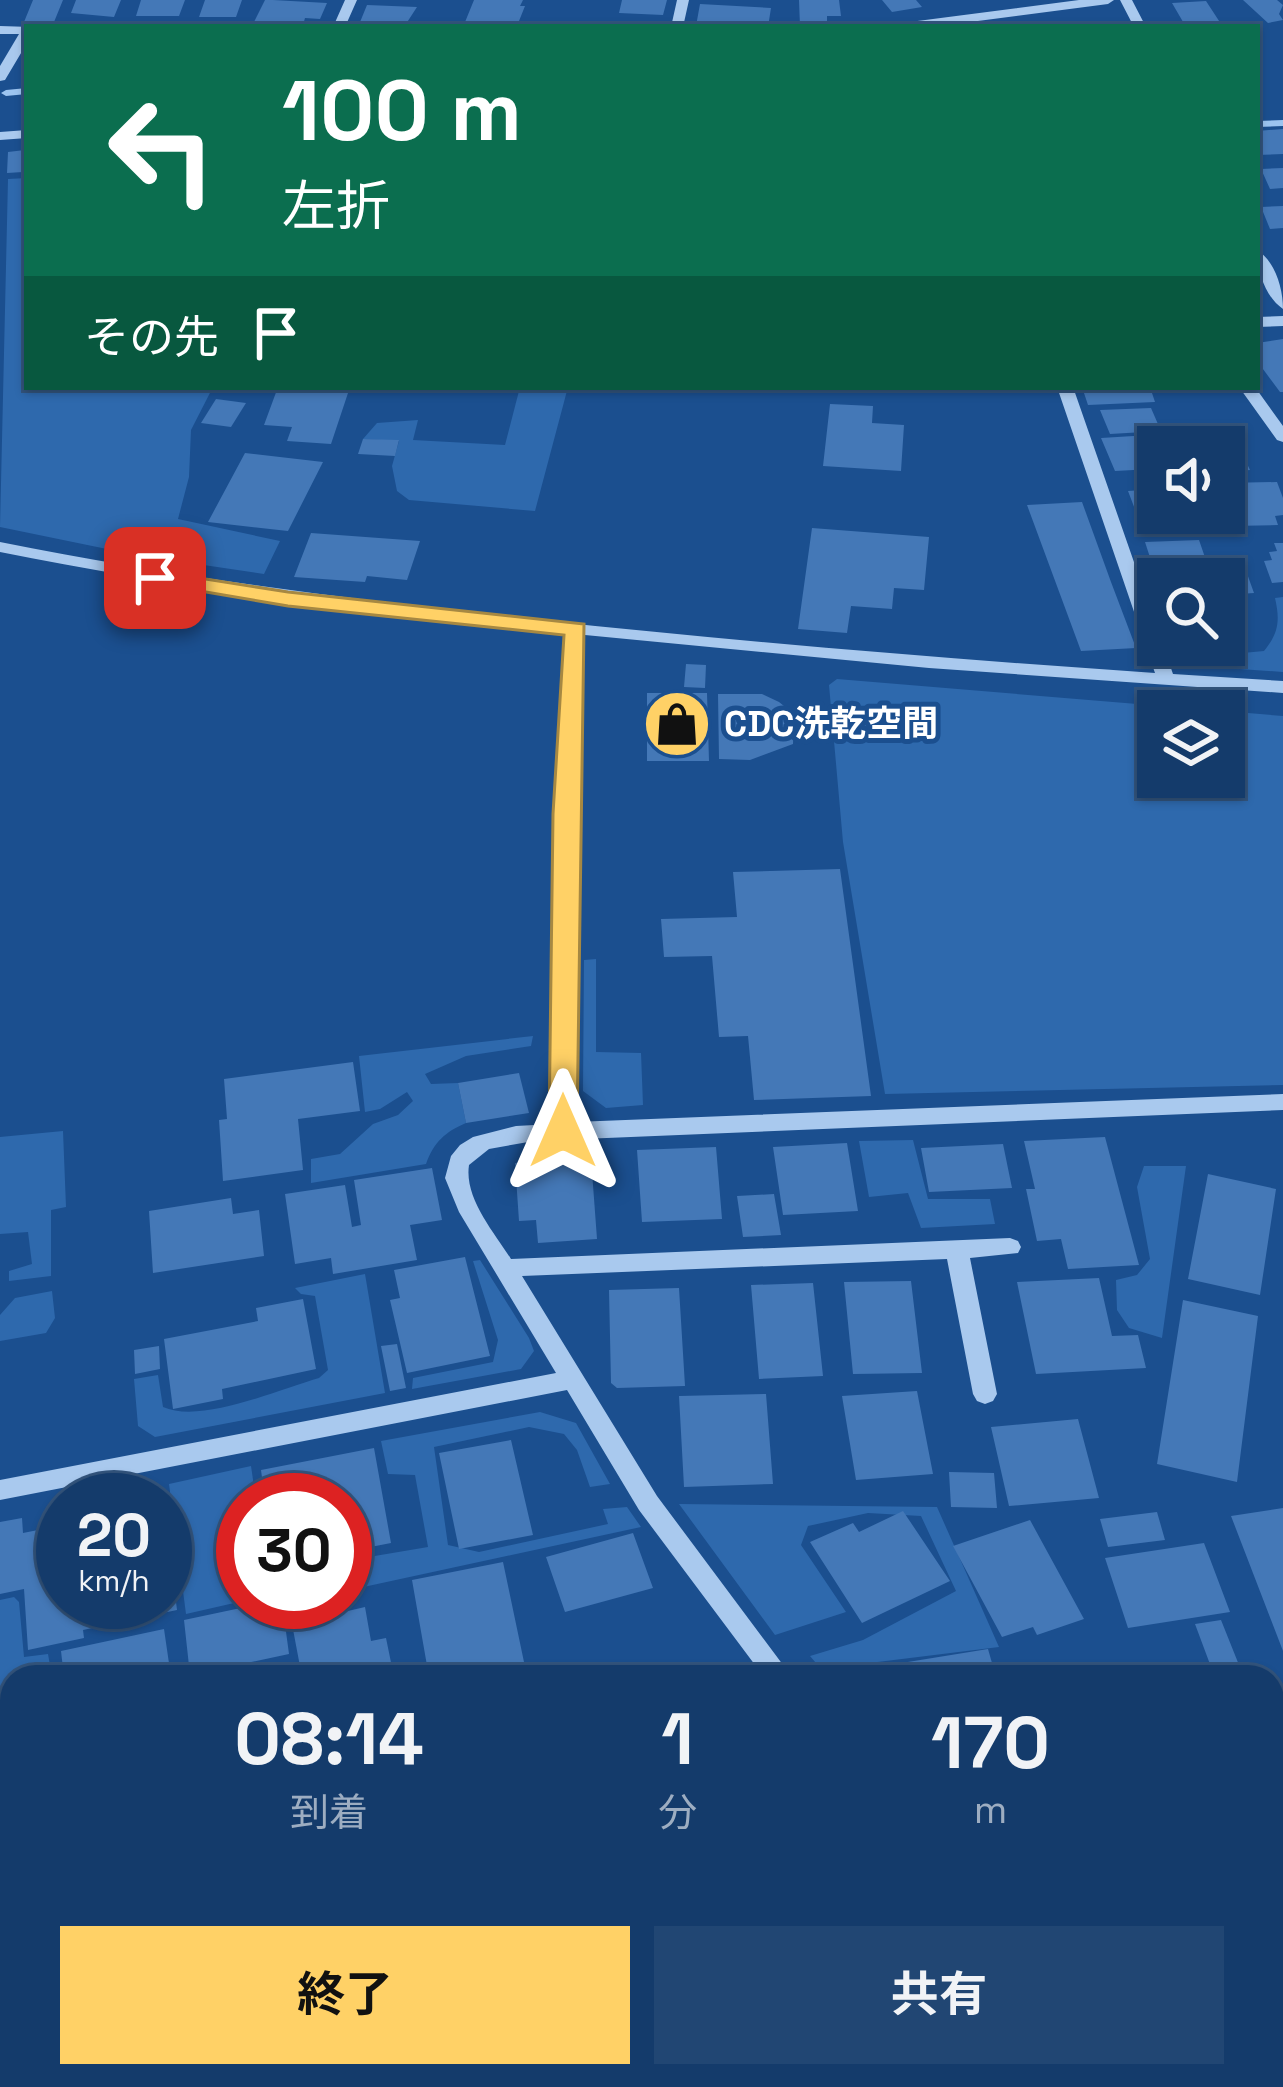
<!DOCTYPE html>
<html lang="ja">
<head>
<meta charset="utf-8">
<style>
	body { margin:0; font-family:"Space Grotesk","Noto Sans JP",sans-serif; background:#214673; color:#f1f3f6; height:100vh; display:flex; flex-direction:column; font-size:45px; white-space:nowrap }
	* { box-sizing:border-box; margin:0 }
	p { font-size:39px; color:#9dadc1 }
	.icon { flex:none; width:66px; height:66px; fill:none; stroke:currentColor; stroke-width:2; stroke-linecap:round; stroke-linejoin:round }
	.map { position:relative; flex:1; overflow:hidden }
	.panel { position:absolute; left:0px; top:1665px; width:1284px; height:423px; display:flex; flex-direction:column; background:#143b6b; border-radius:36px 36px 0 0; box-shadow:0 3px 9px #0004,0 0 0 3px #33557e }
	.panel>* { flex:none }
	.banner { position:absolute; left:24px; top:24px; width:1236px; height:366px; border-radius:0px; box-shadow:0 3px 9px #0004,0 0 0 3px #33557e; background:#0b6e4f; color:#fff; overflow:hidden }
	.controls { position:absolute; left:1137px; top:426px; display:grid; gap:24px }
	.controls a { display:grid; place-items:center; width:108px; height:108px; border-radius:0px; background:#143b6b; box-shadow:0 3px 9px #0004,0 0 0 3px #33557e; font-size:60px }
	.speed { position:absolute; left:36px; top:1473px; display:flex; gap:24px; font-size:60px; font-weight:700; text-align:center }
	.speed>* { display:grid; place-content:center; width:156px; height:156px; border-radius:50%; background:#143b6b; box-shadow:0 3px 9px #0004,0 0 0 3px #33557e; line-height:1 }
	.speed small { font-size:30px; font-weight:400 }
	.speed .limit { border:18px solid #d22; background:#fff; color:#111 }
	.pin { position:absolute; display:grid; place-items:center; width:102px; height:102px; color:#fff; margin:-51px; border-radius:24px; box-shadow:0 6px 18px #0006 }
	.me { position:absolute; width:132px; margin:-66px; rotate:0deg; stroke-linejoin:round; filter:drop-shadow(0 0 9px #0008) }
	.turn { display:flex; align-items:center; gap:42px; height:252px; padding:0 60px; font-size:54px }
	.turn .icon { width:156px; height:156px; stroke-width:2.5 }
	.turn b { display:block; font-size:84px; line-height:102px }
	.then { display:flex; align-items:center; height:114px; padding:0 60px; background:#0003; gap:24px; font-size:45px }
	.eta { display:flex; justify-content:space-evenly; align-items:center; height:204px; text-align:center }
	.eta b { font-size:72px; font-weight:700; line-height:84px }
	.button { display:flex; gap:24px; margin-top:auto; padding:24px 60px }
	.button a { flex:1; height:138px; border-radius:0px; background:#ffd166; color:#111; font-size:48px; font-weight:700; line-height:138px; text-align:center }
	.button a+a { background:#214673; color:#f1f3f6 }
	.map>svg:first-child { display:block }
	.green { fill:#2e69ad }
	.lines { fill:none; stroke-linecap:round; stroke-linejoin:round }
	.stream { fill:#9cc4f0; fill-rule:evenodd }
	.building { fill:#4478b7 }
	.minor { fill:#a9c9ee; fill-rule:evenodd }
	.route { fill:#ffd166; stroke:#a68842; stroke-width:3 }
	.labels { text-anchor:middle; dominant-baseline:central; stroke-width:10; stroke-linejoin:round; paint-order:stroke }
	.poi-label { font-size:36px; font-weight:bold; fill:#fff; stroke:#1b4f8f; text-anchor:start }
</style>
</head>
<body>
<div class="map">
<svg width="1283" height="2087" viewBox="0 0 1283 2087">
	<rect width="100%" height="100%" fill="#1b4f8f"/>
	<!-- green -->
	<path class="green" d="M27,178V387H213L191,430L189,477L178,519L280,541L264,574L136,555L0,527L8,179Z
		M520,387H568L535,511L409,500L397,491L392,466L399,441L363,439L377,423L418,420L413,440L505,445Z
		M1283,597V672L1182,665L1178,659L1264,651C1279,633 1280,620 1275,598Z
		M837,679L1222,711H1158V777H1224V711L1283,716V1085L885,1094L843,842L829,685Z
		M596,959V1052L641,1053L643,1105L606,1108L583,1091L584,960Z
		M533,1036L531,1046L466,1056L425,1074L431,1084L458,1083L466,1123C445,1132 434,1142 426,1164L311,1183V1159L340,1154L373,1124L398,1115L413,1101L407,1092L380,1109L365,1112L359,1056Z
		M63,1131L66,1207L51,1210V1276L9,1281V1271L32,1264L28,1232L0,1234V1137Z
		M913,1140L928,1199H990L995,1224L921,1228L908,1193L869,1197L859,1141Z
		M1144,1166H1186L1162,1338L1129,1328L1117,1310L1116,1280L1137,1275L1150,1259L1137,1187Z
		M480,1260L529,1338L534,1351L521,1369L412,1389L413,1378L493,1362L498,1340L473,1261Z
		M365,1274L385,1393L155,1437L138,1426L134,1379L158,1375L163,1407C201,1424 277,1390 319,1378L328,1370L315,1296L301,1294L295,1288Z
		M52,1291L55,1318L46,1333L0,1341V1315L15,1298Z
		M540,1412L576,1423L610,1484L590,1487L577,1450L564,1434L529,1427L434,1447L448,1545L479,1552L608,1524L603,1509L627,1507L641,1527L345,1591V1561L428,1547L415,1475L388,1474L381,1441Z
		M251,1466L256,1500H243V1601L186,1614L169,1484Z
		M679,1504L937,1507L999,1647L821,1669L810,1656L863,1640L956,1591L921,1516L868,1513L808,1526L801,1545L846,1612L775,1635Z
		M14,1597L19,1602L24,1657L48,1654L52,1677H12V1690L0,1693V1600Z
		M165,2076H1037L1046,2087H166Z"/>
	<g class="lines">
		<!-- stream -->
		<path class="stream" d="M27,88V94L6,96L1,93L6,90Z
			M1283,120V126L1257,127V121Z"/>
	</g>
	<!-- building -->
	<path class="building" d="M33,0H63L54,22H24Z
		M76,0H121L114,17L71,13Z
		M141,0H185L179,16H136Z
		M205,0H242L236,17H199Z
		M265,0H273L327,3L320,19L305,18L303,25L254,22Z
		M474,0H523L520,6H525L519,21H512L510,27H463Z
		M622,0H667L663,15L619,13Z
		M799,0H839L841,16H827V26H800Z
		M882,0H916L922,7L892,12Z
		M1243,0H1277L1283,5L1279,14L1283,20L1268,23Z
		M1206,1L1223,27H1186L1172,3Z
		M700,4L771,8L768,27L696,26Z
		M367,5L417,7L404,27H358Z
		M1283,129V154L1257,155V131Z
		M25,150L23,172L7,173L8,152Z
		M1283,168V188L1270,189L1261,169Z
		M1283,206V228L1270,229L1261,207Z
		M1283,339V392H1280L1257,361V343Z
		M278,387H350L331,444L287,441L292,427L264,425Z
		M1082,387H1150L1155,402L1088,405Z
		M216,399L246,403L231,427L201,423Z
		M830,404L873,406L872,423L904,425L901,471L823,466Z
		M1151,408L1161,431L1110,434L1100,410Z
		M1231,430L1250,470L1224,472V447H1158L1144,449L1152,469L1115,471L1101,438Z
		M363,439L399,440L395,456L358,454Z
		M245,453L323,462L288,531L208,522Z
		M1277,482L1283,498V515L1275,516L1278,525L1231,526L1224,507V483Z
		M1158,489V513H1214L1220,529L1144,533L1128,491Z
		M1082,502L1111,582L1136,648L1081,651L1027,505Z
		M812,528L929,537L924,590L894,588L892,609L851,606L847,633L798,629Z
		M311,533L420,541L407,580L367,576L365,582L294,577Z
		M1199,540L1209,569L1245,568L1254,593L1224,595V579H1157L1145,542Z
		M1274,543H1283V582L1272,583L1264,561L1272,560L1269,552L1277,551Z
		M1224,603H1232L1248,652L1183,654L1180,645H1224Z
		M686,664L706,665L705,688L684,687Z
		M647,693H707L709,761H647Z
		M718,694H762L779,702L794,714L793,744L750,760L719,759Z
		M840,869L871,1096L754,1100L748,1036L719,1037L712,956L664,957L661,919L737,917L733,872Z
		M353,1062L360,1111L298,1119L303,1170L223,1181L219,1120L227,1119L224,1079Z
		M519,1073L529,1113L466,1123L458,1083Z
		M1105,1137L1139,1265L1068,1269L1061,1239L1037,1241L1026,1189H1035L1024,1141Z
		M847,1143L858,1211L783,1215L773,1147Z
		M1003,1144L1012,1188L929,1192L921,1148Z
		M716,1147L722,1219L642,1222L637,1150Z
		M591,1158L597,1239L538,1243L536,1220L519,1221L515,1163Z
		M432,1168L442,1220L410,1225L417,1260L333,1274L331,1258L295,1264L285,1194L345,1185L352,1227L361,1225L354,1180Z
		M1208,1174L1276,1189L1260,1295L1188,1279Z
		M774,1194L781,1235L743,1237L737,1196Z
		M231,1198L233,1214L259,1210L264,1256L153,1273L149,1211Z
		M465,1257L490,1356L407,1373L390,1300L400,1298L394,1270Z
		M1099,1278L1112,1336L1138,1335L1146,1368L1036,1374L1017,1282Z
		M911,1281L922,1373L853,1374L844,1282Z
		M813,1283L823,1376L759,1379L751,1285Z
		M679,1288L685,1386L617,1388L611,1383L609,1290Z
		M303,1299L316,1369L222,1389L223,1399L173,1409L164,1339L258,1321L256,1308Z
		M1183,1300L1258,1316L1237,1482L1157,1464Z
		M397,1344L406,1388L390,1391L381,1346Z
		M159,1346L160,1369L135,1374L134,1350Z
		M917,1391L933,1474L856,1480L842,1396Z
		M766,1394L773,1484L684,1487L679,1396Z
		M1078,1419L1099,1498L1009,1506L991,1427Z
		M511,1440L533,1535L459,1549L439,1453Z
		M374,1448L391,1543L345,1552V1500H265L261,1470Z
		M949,1472L994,1473L997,1508L951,1507Z
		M161,1488L163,1500H113L112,1498Z
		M1283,1508V1651L1231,1516Z
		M903,1511L950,1581L862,1623L810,1542L853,1523L859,1532Z
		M1157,1512L1165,1540L1108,1547L1100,1519Z
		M22,1518L23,1533L63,1525V1602H165L168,1537L177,1610L83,1630L84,1638L28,1650L24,1589L0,1594V1522Z
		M1030,1520L1084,1619L1037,1635L1033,1627L1002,1637L953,1546Z
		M633,1533L653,1588L565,1612L546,1557Z
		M1204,1543L1230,1612L1128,1628L1105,1558Z
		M503,1562L524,1662L429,1677L412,1580Z
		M269,1602H282L289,1654L190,1675L184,1620Z
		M365,1607L371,1641L386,1638L394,1677H302L292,1624Z
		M1221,1620L1241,1670L1214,1675L1195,1624Z
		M164,1629L171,1677H64L61,1651Z
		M988,1649L996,1677H841L840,1673Z
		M12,1697V1780L5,1781L7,1814L0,1816V1700Z
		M1277,1976L1283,1984V2087H1142L1134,2076H1272V1979Z"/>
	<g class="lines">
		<!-- minor -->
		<path class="minor" d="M345,0H357L345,27H333Z
			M677,0H689L683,27H671Z
			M1079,0H1114L1108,4L932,27H896L902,23Z
			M1120,0H1132L1146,27H1134Z
			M0,26L31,27H27V43L5,80L0,81V66L19,34H0Z
			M27,130V138L0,140V132Z
			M1257,250C1275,261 1283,288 1283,309C1265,297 1257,270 1257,250Z
			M1283,316V326L1257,327V317Z
			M1057,387H1073L1158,631V645H1163L1173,674L1283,681V693L929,668L585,635L576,814L575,1122L1283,1094V1110L534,1141L489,1149L469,1165C464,1198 494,1232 511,1259L1010,1238L1018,1241L1021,1247L1018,1253L970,1258L997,1394L993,1401L985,1404L977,1401L973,1394L947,1259L522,1276L657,1496L792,1677H764L639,1510L567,1390L0,1500V1480L556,1373L459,1212L445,1178L451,1156L460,1145L473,1137L516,1126L553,1124L556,814L567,633C377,613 188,590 0,552V542C178,578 358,600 539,620C744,642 949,659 1155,673Z
			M1239,387H1255L1283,426V442L1277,440Z
			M1283,1712V1736L1272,1738V1714Z
			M12,1957V1985L0,1988V1960Z
			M1075,2076H1108L1113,2087H1080Z"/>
	</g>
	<!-- route -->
	<path class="route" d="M155,571L288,592L584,624L577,1131L573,1139H553L549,1131L553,814L564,635L288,606L147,582V573Z"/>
	<!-- icons -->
	<defs>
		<symbol id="shop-disc" viewBox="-11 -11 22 22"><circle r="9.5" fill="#ffd166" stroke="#1b4f8f"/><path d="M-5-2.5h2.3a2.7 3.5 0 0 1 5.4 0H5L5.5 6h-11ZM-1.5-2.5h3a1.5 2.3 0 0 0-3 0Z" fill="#111"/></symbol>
	</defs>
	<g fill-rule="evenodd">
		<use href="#shop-disc" x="639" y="686" width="76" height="76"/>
	</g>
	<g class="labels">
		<!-- poi labels -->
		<g class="poi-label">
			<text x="724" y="724">CDC洗乾空間</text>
		</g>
	</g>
</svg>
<div class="controls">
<a><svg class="icon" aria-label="sound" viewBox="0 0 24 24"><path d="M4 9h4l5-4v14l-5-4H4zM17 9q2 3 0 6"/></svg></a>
<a><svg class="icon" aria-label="search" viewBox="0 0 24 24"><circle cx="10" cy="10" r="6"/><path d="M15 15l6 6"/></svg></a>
<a><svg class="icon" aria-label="layers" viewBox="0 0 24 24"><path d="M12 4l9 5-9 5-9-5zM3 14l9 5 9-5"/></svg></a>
</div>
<div class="speed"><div>20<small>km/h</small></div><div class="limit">30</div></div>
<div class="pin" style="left:155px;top:578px;background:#d93025"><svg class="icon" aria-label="arrive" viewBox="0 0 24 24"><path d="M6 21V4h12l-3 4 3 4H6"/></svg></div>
<svg class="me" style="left:563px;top:1131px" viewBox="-20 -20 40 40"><path d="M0-17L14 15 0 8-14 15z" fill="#ffd166" stroke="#fff" stroke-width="4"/></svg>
<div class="banner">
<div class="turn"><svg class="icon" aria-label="left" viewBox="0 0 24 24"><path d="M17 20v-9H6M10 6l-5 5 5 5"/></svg><div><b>100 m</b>左折</div></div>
<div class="then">その先<svg class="icon" aria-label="arrive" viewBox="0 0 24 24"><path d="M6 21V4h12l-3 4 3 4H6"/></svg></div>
</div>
<section class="panel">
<div class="eta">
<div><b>08:14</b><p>到着</p></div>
<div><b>1</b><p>分</p></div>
<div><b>170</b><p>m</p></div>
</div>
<div class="button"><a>終了</a><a>共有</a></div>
</section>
</div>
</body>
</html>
